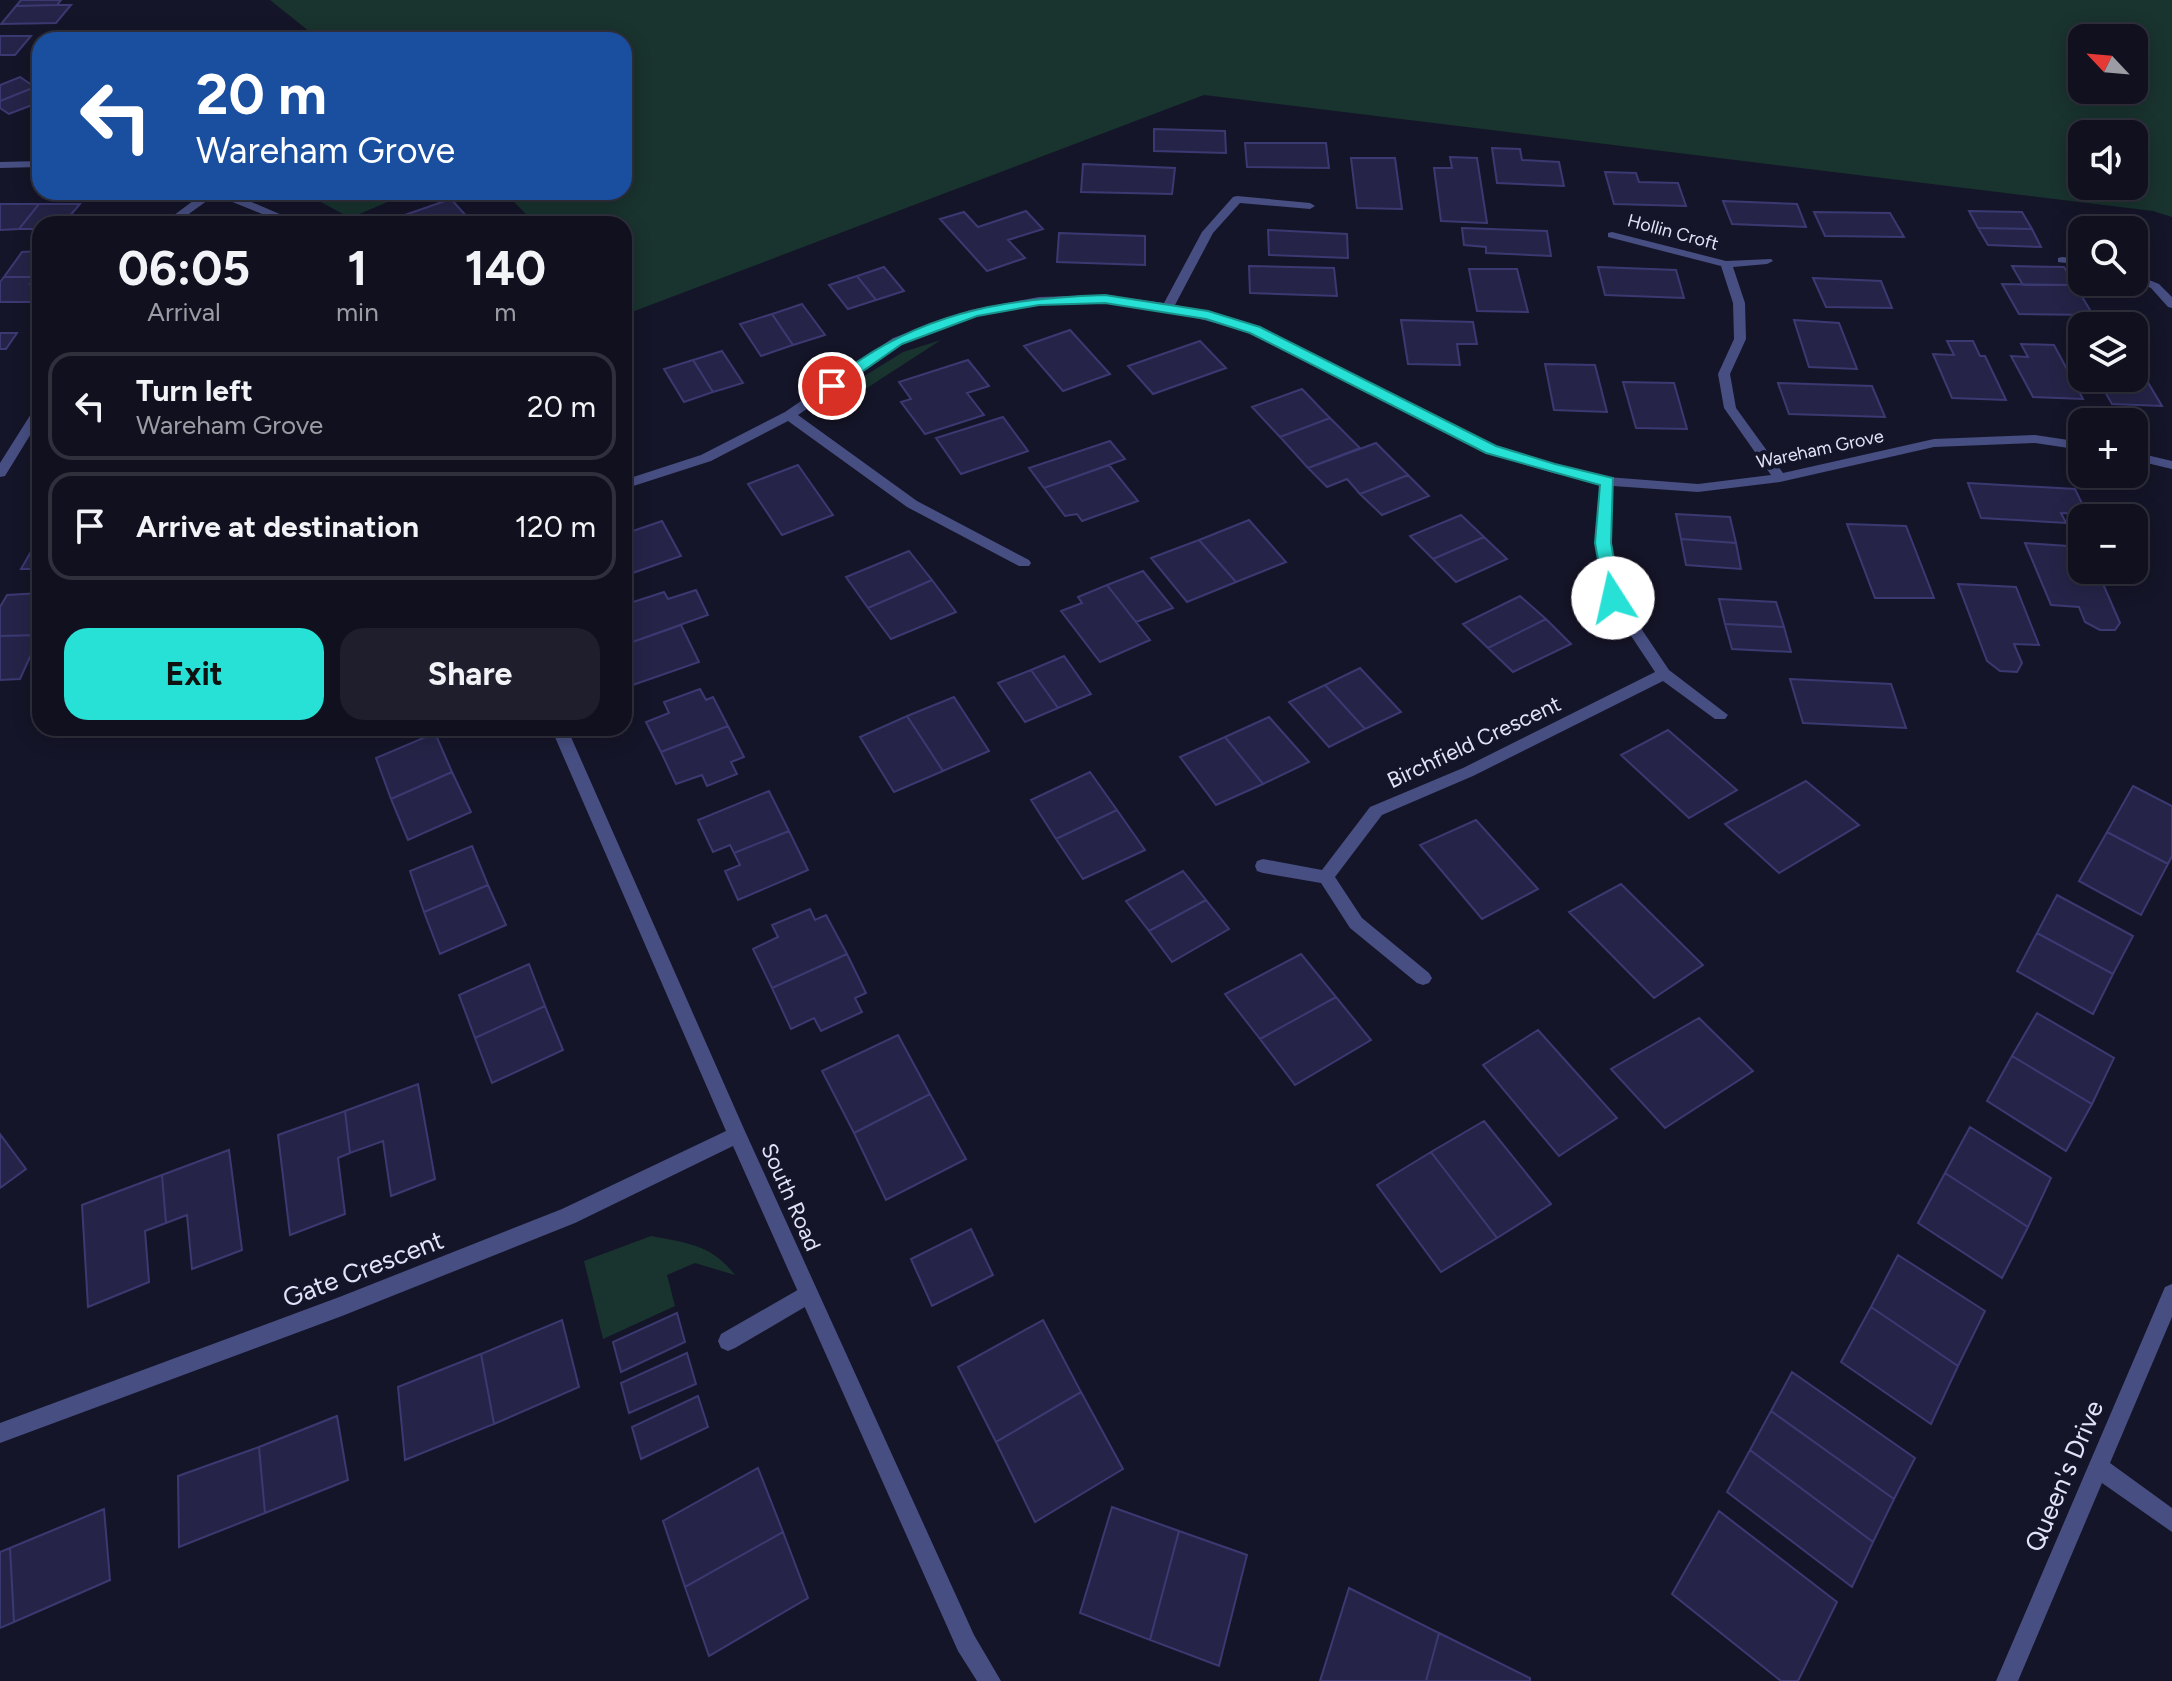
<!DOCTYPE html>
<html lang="en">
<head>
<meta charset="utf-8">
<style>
	body { margin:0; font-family:Figtree,sans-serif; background:#1e1e2c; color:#f1f3f6; height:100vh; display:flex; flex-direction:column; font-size:30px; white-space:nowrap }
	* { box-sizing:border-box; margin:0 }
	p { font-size:26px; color:#9c9da4 }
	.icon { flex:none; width:44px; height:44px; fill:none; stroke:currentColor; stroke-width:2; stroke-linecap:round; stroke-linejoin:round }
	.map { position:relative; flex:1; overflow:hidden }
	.details { position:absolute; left:32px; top:216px; width:600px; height:520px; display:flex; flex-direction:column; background:#10101f; border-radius:24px; box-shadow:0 4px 20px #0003,0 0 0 2px #30303d }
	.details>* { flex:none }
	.banner { position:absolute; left:32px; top:32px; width:600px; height:168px; border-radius:24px; box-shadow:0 4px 20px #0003,0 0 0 2px #30303d; background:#1a4fa0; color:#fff; overflow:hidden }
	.needle { width:52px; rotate:296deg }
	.controls { position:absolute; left:2068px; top:24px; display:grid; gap:16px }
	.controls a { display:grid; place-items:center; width:80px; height:80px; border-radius:16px; background:#10101f; box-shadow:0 4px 20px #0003,0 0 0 2px #30303d; font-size:40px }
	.pin { position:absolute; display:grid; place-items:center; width:68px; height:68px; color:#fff; margin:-34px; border:4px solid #fff; border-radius:50%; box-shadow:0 2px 8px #0007 }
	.me { position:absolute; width:88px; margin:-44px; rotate:350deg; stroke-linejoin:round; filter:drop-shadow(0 0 6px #0008) }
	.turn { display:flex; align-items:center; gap:28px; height:168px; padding:0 32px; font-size:36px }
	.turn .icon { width:104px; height:104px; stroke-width:2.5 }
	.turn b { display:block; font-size:56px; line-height:68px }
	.eta { display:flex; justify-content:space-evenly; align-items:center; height:136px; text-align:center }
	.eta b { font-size:48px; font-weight:700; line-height:56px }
	.primary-button { display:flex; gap:16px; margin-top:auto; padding:16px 32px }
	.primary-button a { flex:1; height:92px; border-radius:24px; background:#28e1d6; color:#111; font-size:32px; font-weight:700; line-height:92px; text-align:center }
	.primary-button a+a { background:#1e1e2c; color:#f1f3f6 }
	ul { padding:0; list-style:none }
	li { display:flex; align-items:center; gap:24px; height:108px; margin:0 16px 12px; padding:0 16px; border:4px solid #30303d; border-radius:24px }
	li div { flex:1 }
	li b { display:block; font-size:30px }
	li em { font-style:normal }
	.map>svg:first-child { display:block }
	.green { fill:#19332e; fill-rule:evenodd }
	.building { fill:#252448; stroke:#3b3971; stroke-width:2 }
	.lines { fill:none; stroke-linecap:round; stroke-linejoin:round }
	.lane { fill:#474e82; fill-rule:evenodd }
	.street { fill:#474e82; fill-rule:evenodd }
	.route { fill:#28e1d6; stroke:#1a928b; stroke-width:2 }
	.labels { text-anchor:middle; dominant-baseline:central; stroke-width:8; stroke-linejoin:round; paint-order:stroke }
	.far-street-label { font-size:18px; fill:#e2e3fb; stroke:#151529 }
	.street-label { font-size:22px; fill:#e2e3fb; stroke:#151529 }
	.near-street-label { font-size:26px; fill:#e2e3fb; stroke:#151529 }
</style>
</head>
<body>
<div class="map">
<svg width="2172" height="1681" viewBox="0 0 2172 1681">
	<rect width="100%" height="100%" fill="#151529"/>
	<!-- green -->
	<path class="green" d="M270,0H2172V217L2153,211L1204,95L624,315V224H536L504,192H624V40H320ZM2134,38V90H2082V38ZM2134,134V186H2082V134Z
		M303,192H411L350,218Z
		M941,340L853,397L850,385L903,352Z
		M651,1236C687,1243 711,1244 735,1275L695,1263L667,1275L675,1306L603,1339L584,1261Z"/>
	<!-- building -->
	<path class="building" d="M21,0H61L57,5L16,6Z
		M57,5H71L56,23L1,24L16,6Z
		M0,36H31L15,55H0Z
		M20,77L35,87L0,101V85Z
		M35,87L40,91V102L9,114L0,108V101Z
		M1154,129L1225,131L1226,153L1154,151Z
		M1245,143H1326L1329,168L1247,167Z
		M1492,148L1520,149L1522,160L1559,162L1564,186L1497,183Z
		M1450,157L1477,158L1487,223L1441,221L1434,168H1452Z
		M1351,158H1395L1402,209L1357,208Z
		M1083,164L1175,168L1172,194L1081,192Z
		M1605,172L1636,173L1639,182L1678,183L1686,206L1614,204Z
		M451,199L469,219L455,224H401L396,218Z
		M1723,201L1797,204L1806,227L1732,224Z
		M0,204H39L19,229L0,230Z
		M39,204H80L63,224H40V229H19Z
		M1026,211L1043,229L1008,240L1025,258L987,271L940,219L964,212L978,227Z
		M1969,211L2022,212L2032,229L1978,228Z
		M1814,212L1890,213L1904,237L1825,236Z
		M1462,228L1547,231L1551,256L1486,253V247L1464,245Z
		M1978,228L2032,229L2041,247L1988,245Z
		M1268,230L1347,234L1348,258L1269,255Z
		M1059,233L1145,236V265L1057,262Z
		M40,251V270L35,277H4L22,252Z
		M1249,266L1334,268L1337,296L1250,293Z
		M2012,266L2064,267L2075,285H2023Z
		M884,267L904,291L876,300L857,276Z
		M1598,267L1676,270L1684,298L1605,295Z
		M1469,269H1517L1528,312L1477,311Z
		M857,276L876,300L848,309L829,285Z
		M4,277H35L30,284H40V302H0V282Z
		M1813,278L1881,281L1892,308L1826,307Z
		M2002,284L2075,285L2093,315L2019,314Z
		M802,304L825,335L793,345L772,314Z
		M772,314L793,345L761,356L740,324Z
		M1401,320L1473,322L1477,344H1457L1460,365L1408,364Z
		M1794,320L1839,323L1857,369L1809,367Z
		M1070,330L1110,374L1063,391L1024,346Z
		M0,333H17L6,349H0Z
		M1200,341L1226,368L1153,394L1128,366Z
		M1947,341H1973L1980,356H1985L2006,400L1952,398L1933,354L1954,355Z
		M2021,344L2054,345L2083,399L2033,397L2011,356L2028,357Z
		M722,351L743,383L713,392L693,360Z
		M2134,359L2162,406L2112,404L2097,378H2134Z
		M693,360L713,392L684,402L664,369Z
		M968,360L989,386L967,393L984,415L925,434L901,402L911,399L899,382Z
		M1545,364L1595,365L1607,412L1554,410Z
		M1623,382L1674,383L1687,429L1636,428Z
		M1778,383L1872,386L1885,417L1789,414Z
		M1302,389L1330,418L1280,437L1252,407Z
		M1003,417L1028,451L961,474L936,438Z
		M1330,418L1360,448L1308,468L1280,437Z
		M1110,441L1125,459L1044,488L1029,468Z
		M1376,443L1408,475L1360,494L1347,479L1327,487L1308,468Z
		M798,465L833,515L782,535L748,484Z
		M1109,465L1138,501L1082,521L1077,514L1065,516L1044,488Z
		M1408,475L1429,496L1382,515L1360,494Z
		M1968,483L2075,489L2087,514L2061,513L2066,523L1981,518Z
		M1676,514L1730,517L1736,543L1681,539Z
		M1461,515L1484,537L1433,559L1410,536Z
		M1249,520L1286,562L1236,582L1199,540Z
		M662,521L681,556L624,576V534Z
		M1847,524L1906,526L1934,598H1875Z
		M40,536V569H21Z
		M1484,537L1507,559L1456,582L1433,559Z
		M1681,539L1736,543L1741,569L1686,565Z
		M1199,540L1236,582L1187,602L1151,558Z
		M2025,543L2082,547V570H2097L2120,623L2115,630H2100L2085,622L2079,607L2051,605Z
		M909,551L932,580L868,608L846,577Z
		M1143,571L1173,608L1136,622L1107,585Z
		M932,580L956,612L891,639L868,608Z
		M1958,584L2016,587L2039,645L2014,644L2022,663L2017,672L2000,671L1987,661Z
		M1107,585L1150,640L1100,662L1061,611L1082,603L1078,597Z
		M696,590L708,615L624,645V605L664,592L668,599Z
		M40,593V635L0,636V607L7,595Z
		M1520,596L1546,619L1488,648L1463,624Z
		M1719,599L1776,602L1784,627L1725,624Z
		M1546,619L1571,644L1513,672L1488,648Z
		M1725,624L1784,627L1791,652L1732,649Z
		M681,625L699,662L630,686L624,672V645Z
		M40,635L20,679L0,680V636Z
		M1064,656L1091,694L1058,708L1031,670Z
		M1360,668L1401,712L1365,729L1325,685Z
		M1031,670L1058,708L1025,722L998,683Z
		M1790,679L1891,684L1906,728L1803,723Z
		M1325,685L1365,729L1329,747L1289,702Z
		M700,689L706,700L713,697L728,726L661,752L646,722L669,713L664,702Z
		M954,697L989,751L943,771L907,716Z
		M907,716L943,771L894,792L860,737Z
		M1269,717L1309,762L1263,784L1225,737Z
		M728,726L744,757L731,762L737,774L707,786L702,775L676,784L661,752Z
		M1668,730L1737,790L1689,818L1621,755Z
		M435,733L452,772L391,799L376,758Z
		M1225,737L1263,784L1216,805L1180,757Z
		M452,772L471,812L408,840L391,799Z
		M1090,772L1117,810L1056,839L1031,800Z
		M1806,781L1859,825L1779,873L1725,824Z
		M2133,786L2172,806V856L2168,864L2107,832Z
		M769,791L789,831L734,853L730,845L713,852L698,820Z
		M1117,810L1145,850L1083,879L1056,839Z
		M1476,820L1538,889L1482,919L1420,845Z
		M789,831L808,870L738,900L725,871L740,865L734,853Z
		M2107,832L2168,864L2141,915L2079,881Z
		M472,846L488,885L424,912L410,871Z
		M1183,871L1206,900L1149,931L1126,901Z
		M1621,884L1703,965L1654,998L1569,912Z
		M488,885L506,925L440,954L424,912Z
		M2057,895L2133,936L2113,974L2037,933Z
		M1206,900L1229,929L1172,962L1149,931Z
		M810,909L815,920L826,915L847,954L772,988L753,949L778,937L772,925Z
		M2037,933L2113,974L2093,1014L2017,971Z
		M847,954L866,993L855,998L862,1012L821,1031L814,1018L791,1029L772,988Z
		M1301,954L1336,997L1260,1039L1225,994Z
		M529,964L545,1006L475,1038L459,995Z
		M1336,997L1371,1040L1295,1085L1260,1039Z
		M545,1006L563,1050L492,1083L475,1038Z
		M2037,1013L2114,1058L2092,1104L2012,1056Z
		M1699,1018L1753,1071L1665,1128L1611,1069Z
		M1538,1030L1617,1118L1559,1156L1483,1065Z
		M898,1035L930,1094L854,1133L822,1071Z
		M2012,1056L2092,1104L2066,1151L1987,1101Z
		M418,1084L435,1179L391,1196L383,1141L350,1153L345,1111Z
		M930,1094L966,1159L886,1200L854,1133Z
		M345,1111L350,1153L338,1158L345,1214L290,1235L278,1135Z
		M1484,1121L1551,1204L1497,1238L1431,1152Z
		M1970,1127L2051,1178L2028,1227L1945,1173Z
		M0,1134L26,1169L0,1188Z
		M229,1150L242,1250L192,1269L187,1215L166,1223L162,1175Z
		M1431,1152L1497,1238L1441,1272L1377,1185Z
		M1945,1173L2028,1227L2002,1278L1918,1223Z
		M162,1175L166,1223L145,1231L149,1282L88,1307L82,1205Z
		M971,1229L993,1275L932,1306L911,1259Z
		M1898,1255L1985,1311L1958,1366L1871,1307Z
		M1871,1307L1958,1366L1931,1424L1841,1362Z
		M677,1313L685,1342L621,1372L613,1342Z
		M562,1320L579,1387L494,1424L481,1354Z
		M1043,1320L1081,1392L996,1442L958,1367Z
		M687,1353L696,1384L629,1413L621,1383Z
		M481,1354L494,1424L405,1460L398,1387Z
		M1792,1372L1915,1458L1894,1499L1771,1411Z
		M1081,1392L1123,1469L1035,1522L996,1442Z
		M698,1396L708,1427L641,1459L632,1427Z
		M1771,1411L1894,1499L1873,1542L1750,1450Z
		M337,1416L348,1480L265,1513L259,1447Z
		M259,1447L265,1513L179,1547L178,1476Z
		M1750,1450L1873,1542L1852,1587L1727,1492Z
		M758,1468L783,1532L685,1587L663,1521Z
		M1112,1507L1179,1531L1150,1640L1080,1613Z
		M104,1509L110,1580L14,1622L10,1548Z
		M1719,1511L1837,1602L1798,1681H1781L1672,1594Z
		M1179,1531L1247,1555L1219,1666L1150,1640Z
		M783,1532L808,1598L709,1656L685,1587Z
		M10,1548L14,1622L0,1628V1552Z
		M1349,1588L1439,1633L1426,1681H1320Z
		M1439,1633L1530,1678V1681H1426Z"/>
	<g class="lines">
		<!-- lane -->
		<path class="lane" d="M2062,257L2082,259V265L2058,262V258Z
			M2134,274L2159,284L2172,297V308L2168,307L2151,288L2134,281Z
			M808,1284L815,1287L818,1294L815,1301L735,1348L728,1351L721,1348L718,1341L721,1334Z"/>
		<!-- street -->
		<path class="street" d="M40,161V167L0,168V162Z
			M205,192H228L303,224H287L215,195L175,224H162Z
			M1237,196L1310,203L1315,206L1310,209L1240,203L1213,233L1175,305L1259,327L1496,447L1555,465L1607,477L1698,484L1771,475L1724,408L1718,374L1734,339L1733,303L1721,266L1608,237V233L1612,232L1726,261L1771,259L1773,261L1767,264L1733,267L1745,303L1746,339L1730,374L1736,408L1783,473L1934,439L2035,435L2082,442V450L2035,443L1934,447L1780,482L1698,492L1613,486L1610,543L1620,597L1669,670L1728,715L1725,719H1715L1663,681L1473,776L1382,815L1335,877L1362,918L1429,973L1432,978L1429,983L1423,985L1417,983L1350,928L1321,883L1263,873L1257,871L1255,866L1257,861L1263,859L1322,870L1370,807L1463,768L1655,672L1606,598L1596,543L1600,484L1553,473L1486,453L1251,333L1168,310L1105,303L1039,305L977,316L901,344L798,415L917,501L1029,560L1031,563L1029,566H1019L907,507L788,421L711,461L624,489V480L701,455L785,412L893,338L970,310L1039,297L1105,295L1164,303L1202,232L1233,197Z
			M40,405V419L5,476L0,477V463L36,406Z
			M2134,452L2172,461V469L2134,460Z
			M551,728H567L744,1129L974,1635L1001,1681H977L958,1651L733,1146L575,1223L342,1316L0,1443V1423L342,1296L562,1209L726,1131Z
			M2172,1284V1317L2110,1463L2172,1508V1532L2102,1483L2018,1681H1996L2165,1287Z"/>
	</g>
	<!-- route -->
	<path class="route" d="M1105,295L1208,311L1260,327L1496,446L1555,464L1613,478L1611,543L1621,598L1618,602H1607L1605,598L1595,543L1600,485L1486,453L1250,333L1206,319L1105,303L1039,305L977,316L902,344L837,389L832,390L825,386C834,375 848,368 860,360C936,309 1016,298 1105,295Z"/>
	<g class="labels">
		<!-- far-street labels -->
		<g class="far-street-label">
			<text transform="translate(1673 232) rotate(15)">Hollin Croft</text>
			<text transform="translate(1820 449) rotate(-12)">Wareham Grove</text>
		</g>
		<!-- street labels -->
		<g class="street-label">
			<text transform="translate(1474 742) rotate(-25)">Birchfield Crescent</text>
			<text transform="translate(791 1197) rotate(66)">South Road</text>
		</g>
		<!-- near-street labels -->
		<g class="near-street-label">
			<text transform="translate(363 1269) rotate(-21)">Gate Crescent</text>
			<text transform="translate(2064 1476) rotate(-67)">Queen's Drive</text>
		</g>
	</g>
</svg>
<div class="controls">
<a><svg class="needle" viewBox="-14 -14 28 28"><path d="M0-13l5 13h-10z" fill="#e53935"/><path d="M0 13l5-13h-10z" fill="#9c9da4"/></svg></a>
<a><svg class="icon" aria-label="sound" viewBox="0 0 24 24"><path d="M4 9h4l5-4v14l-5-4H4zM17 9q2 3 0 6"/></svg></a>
<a><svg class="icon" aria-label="search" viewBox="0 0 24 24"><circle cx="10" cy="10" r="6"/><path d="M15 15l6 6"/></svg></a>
<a><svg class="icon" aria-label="layers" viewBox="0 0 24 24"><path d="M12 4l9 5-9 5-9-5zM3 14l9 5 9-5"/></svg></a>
<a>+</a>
<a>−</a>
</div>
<div class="pin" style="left:832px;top:386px;background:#d93025"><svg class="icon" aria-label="arrive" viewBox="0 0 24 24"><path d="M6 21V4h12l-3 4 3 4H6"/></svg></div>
<svg class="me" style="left:1613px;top:598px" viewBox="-20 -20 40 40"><circle r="19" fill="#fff"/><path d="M0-13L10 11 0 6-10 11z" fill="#28e1d6"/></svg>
<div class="banner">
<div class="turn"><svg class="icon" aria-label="left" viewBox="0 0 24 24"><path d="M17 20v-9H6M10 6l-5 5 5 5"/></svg><div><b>20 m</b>Wareham Grove</div></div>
</div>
<section class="details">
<div class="eta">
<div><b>06:05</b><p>Arrival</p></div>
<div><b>1</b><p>min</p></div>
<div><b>140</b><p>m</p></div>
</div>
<ul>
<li><svg class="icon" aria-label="left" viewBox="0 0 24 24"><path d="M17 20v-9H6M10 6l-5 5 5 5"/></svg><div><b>Turn left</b><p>Wareham Grove</p></div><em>20 m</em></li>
<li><svg class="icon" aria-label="arrive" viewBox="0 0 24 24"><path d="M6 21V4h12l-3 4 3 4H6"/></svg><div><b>Arrive at destination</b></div><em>120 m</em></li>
</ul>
<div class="primary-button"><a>Exit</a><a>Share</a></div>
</section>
</div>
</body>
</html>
